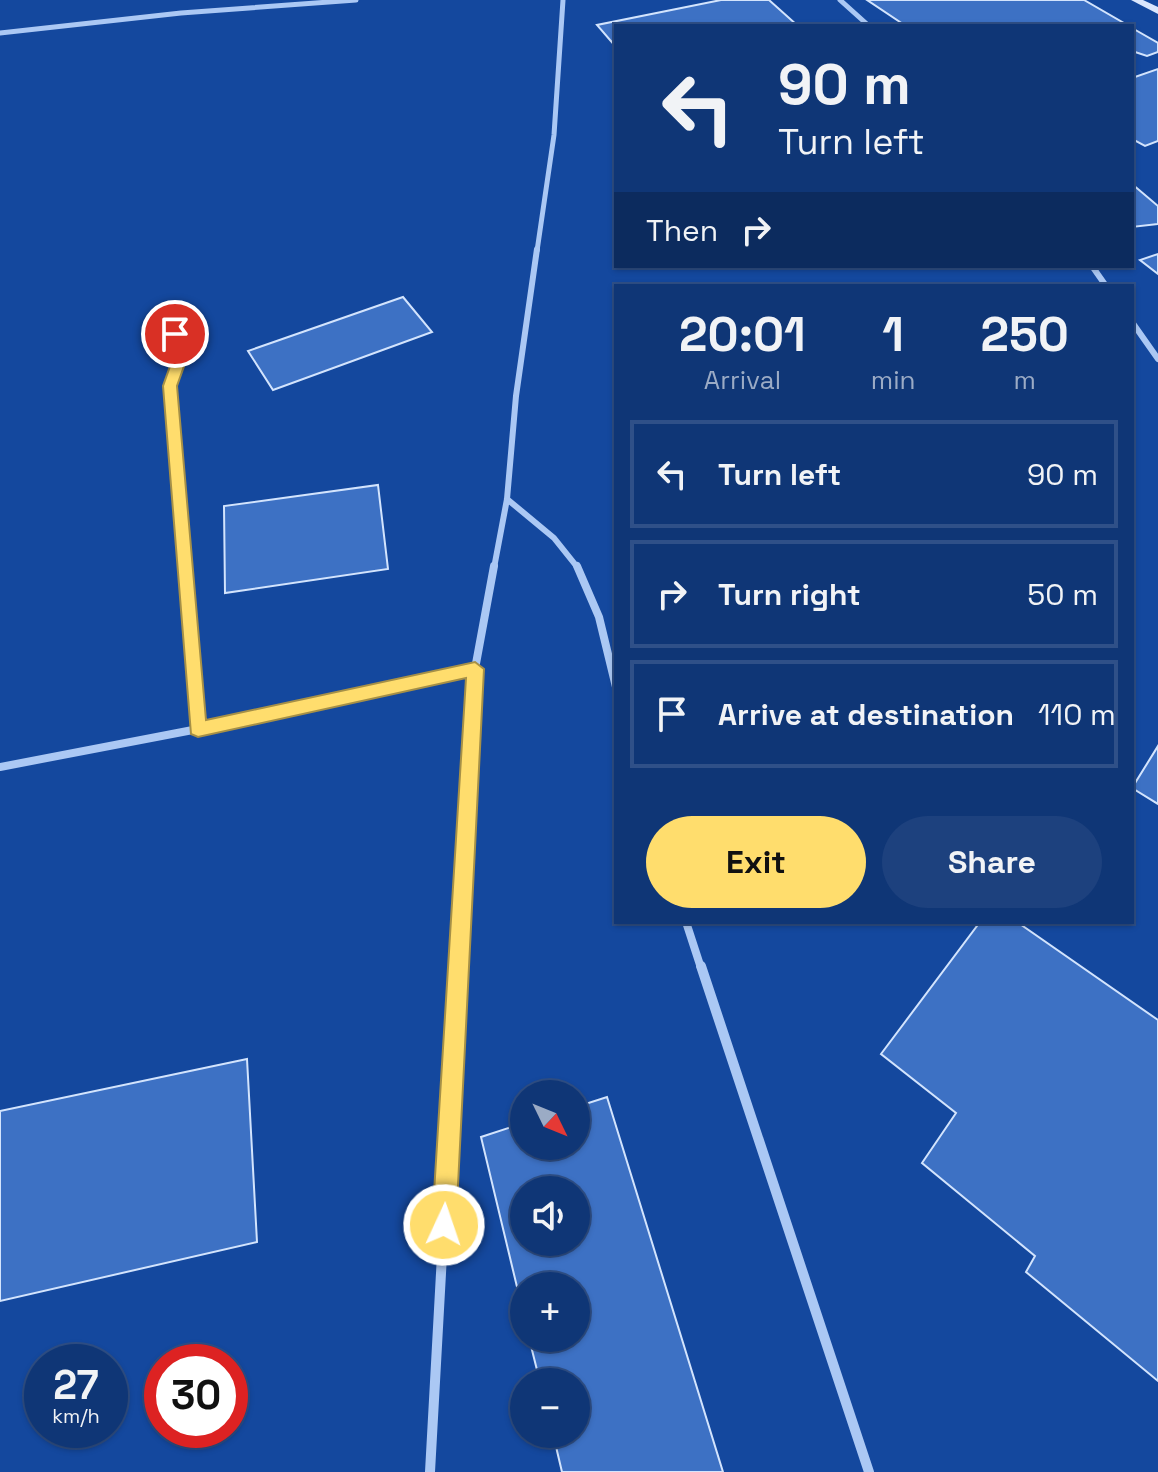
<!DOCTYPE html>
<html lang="en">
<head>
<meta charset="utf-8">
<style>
	body { margin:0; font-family:"Space Grotesk",sans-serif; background:#1d417e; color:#f1f3f6; height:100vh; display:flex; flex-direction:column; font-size:30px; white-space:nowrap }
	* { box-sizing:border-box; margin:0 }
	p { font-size:26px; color:#9babc5 }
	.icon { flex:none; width:44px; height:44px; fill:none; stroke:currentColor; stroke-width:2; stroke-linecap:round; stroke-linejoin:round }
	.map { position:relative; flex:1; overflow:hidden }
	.drawer { position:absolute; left:614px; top:284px; width:520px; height:640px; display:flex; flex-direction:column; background:#0f3676; border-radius:0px; box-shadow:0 2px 6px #0004,0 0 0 2px #2f5088 }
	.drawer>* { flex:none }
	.hud { position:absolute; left:614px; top:24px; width:520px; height:244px; border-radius:0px; box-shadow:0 2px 6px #0004,0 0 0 2px #2f5088; background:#0f3676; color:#f1f3f6; overflow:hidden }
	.needle { width:52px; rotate:133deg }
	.buttons { position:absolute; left:510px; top:1080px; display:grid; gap:16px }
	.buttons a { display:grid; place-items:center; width:80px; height:80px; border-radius:50%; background:#0f3676; box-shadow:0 2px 6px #0004,0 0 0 2px #2f5088; font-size:40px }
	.speed { position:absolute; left:24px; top:1344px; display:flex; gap:16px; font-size:40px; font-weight:700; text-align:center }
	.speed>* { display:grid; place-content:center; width:104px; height:104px; border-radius:50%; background:#0f3676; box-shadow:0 2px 6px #0004,0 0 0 2px #2f5088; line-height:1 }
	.speed small { font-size:20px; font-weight:400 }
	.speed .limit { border:12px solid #d22; background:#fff; color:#111 }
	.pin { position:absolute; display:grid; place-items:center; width:68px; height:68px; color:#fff; margin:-34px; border:4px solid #fff; border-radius:50%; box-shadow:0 2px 8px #0007 }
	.me { position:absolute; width:88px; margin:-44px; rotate:3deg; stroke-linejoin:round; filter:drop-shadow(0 0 6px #0008) }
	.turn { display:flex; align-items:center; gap:28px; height:168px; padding:0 32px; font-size:36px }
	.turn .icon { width:104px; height:104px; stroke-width:2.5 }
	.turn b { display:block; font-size:56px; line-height:68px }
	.then { display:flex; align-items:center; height:76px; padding:0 32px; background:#0003; gap:16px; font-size:30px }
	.eta { display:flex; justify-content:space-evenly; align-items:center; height:136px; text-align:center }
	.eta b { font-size:48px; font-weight:800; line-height:56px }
	.action { display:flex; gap:16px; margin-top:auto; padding:16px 32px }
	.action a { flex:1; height:92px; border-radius:48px; background:#ffdd6d; color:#111; font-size:32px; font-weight:800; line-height:92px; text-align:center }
	.action a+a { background:#1d417e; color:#f1f3f6 }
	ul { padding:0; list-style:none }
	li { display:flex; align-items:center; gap:24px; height:108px; margin:0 16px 12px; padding:0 16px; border:4px solid #2f5088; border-radius:0px }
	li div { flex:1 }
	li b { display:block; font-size:30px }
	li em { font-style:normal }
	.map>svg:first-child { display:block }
	.building { fill:#3d71c4; stroke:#d3e4fd; stroke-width:2; fill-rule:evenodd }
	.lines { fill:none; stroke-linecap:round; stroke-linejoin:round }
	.street-far3 { stroke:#abc8f4; stroke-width:5 }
	.street-far2 { stroke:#abc8f4; stroke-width:6 }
	.street-far1 { stroke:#abc8f4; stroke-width:8 }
	.street { stroke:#abc8f4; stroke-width:10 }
	.secondary { fill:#dbe7fd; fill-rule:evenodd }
	.route { fill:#ffdd6d; stroke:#a69047; stroke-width:2 }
</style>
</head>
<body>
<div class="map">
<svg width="1158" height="1472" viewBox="0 0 1158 1472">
	<rect width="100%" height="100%" fill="#14489e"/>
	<!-- building -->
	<path class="building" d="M721,0H769L798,26H616V47L597,25Z
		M867,0H1084L1129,26H906Z
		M1132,28L1158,43V52L1147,56L1132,51Z
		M1158,69V141L1145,146L1132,139V78Z
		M1132,184L1158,206V224L1132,227Z
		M1158,254V274L1140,260Z
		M403,297L432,332L273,390L248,351Z
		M378,485L388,569L225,593L224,506Z
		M1158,746V804L1132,788Z
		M980,922H1017L1158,1020V1381L1026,1272L1035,1256L922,1163L956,1113L881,1054Z
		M247,1059L257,1242L0,1301V1111Z
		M607,1097L723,1472H562L553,1434H576V1382H540L529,1338H576V1286H524V1316L481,1137L524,1123V1146H576V1107ZM524,1190H576V1242H524Z"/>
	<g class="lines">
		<!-- street-far3 -->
		<path class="street-far3" d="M840,0L869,26
			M0,33L181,13L356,0
			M537,251L554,135L563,0"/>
		<!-- street-far2 -->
		<path class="street-far2" d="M1092,266L1106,286
			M1132,322L1158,359
			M175,334L181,355L170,386L185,568
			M507,499L554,538L578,568
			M494,568L507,499L516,396L537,249"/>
		<!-- street-far1 -->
		<path class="street-far1" d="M185,566L198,729
			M577,566L599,617L616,687
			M0,767L198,729L475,669
			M686,922L701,968
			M458,968L475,669L494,566"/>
		<!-- street -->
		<path class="street" d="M701,966L869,1472
			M430,1472L458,966"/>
		<!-- secondary -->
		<path class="secondary" d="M1131,0H1143L1158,7V14Z"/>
	</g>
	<!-- route -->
	<path class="route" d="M175,329L182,334L188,355L177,386L206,720L475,662L484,669L456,1225L452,1233L444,1237L436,1233L432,1225L466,678L198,737L191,734L163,386L174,355L168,334Z"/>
</svg>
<div class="buttons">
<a><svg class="needle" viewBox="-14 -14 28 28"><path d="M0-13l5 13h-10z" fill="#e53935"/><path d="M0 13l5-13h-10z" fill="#9babc5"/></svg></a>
<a><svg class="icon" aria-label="sound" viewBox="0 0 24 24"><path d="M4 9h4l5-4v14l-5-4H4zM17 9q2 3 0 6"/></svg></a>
<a>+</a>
<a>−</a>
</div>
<div class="speed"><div>27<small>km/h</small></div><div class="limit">30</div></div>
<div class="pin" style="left:175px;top:334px;background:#d93025"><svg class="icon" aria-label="arrive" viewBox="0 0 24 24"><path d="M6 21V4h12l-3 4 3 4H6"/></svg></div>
<svg class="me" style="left:444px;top:1225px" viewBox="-20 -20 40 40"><circle r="17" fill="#ffdd6d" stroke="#fff" stroke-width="3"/><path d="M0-11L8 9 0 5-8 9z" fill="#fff"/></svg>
<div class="hud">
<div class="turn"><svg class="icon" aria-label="left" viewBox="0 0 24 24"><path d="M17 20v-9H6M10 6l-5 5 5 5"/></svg><div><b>90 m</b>Turn left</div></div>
<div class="then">Then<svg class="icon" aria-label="right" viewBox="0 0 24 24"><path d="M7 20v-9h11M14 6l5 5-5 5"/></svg></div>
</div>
<section class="drawer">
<div class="eta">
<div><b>20:01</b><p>Arrival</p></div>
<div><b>1</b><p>min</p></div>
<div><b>250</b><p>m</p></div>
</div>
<ul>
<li><svg class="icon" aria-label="left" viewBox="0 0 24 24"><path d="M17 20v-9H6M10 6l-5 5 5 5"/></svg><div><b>Turn left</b></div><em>90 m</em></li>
<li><svg class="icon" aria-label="right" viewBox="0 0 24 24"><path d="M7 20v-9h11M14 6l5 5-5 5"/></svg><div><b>Turn right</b></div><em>50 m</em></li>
<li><svg class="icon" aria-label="arrive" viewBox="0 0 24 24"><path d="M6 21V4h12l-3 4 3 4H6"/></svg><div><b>Arrive at destination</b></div><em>110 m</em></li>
</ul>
<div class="action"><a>Exit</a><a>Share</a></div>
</section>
</div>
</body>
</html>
